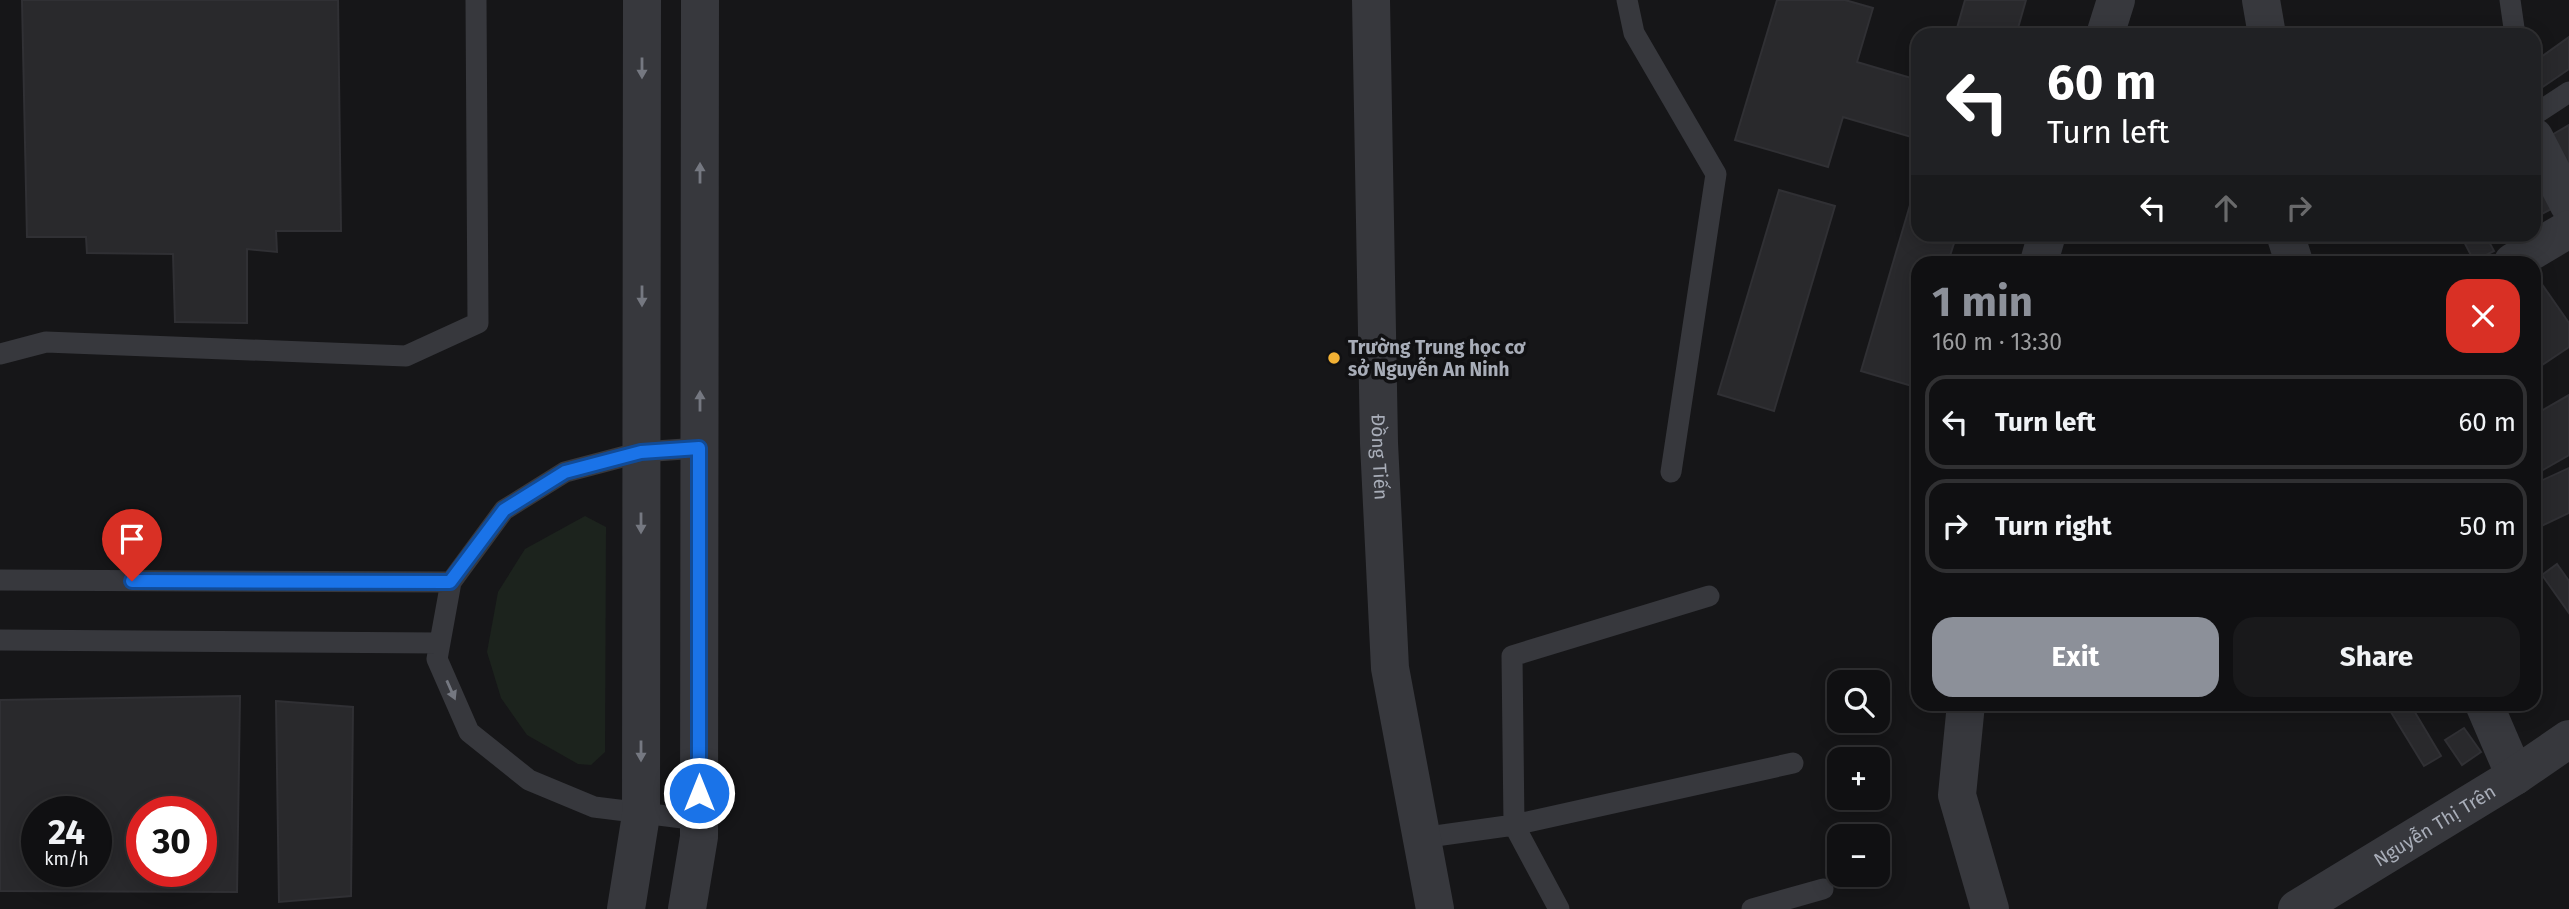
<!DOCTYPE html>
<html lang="en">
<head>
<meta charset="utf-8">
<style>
	body { margin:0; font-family:"Fira Sans",sans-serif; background:#19191b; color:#f1f3f6; height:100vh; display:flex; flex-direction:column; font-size:26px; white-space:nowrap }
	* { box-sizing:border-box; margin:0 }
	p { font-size:23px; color:#9c9d9f }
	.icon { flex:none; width:38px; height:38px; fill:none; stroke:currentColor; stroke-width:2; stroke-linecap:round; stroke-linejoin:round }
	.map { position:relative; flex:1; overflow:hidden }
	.side { position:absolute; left:1911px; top:256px; width:630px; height:455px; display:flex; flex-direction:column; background:#101012; border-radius:21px; box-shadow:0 4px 18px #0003,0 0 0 2px #303032 }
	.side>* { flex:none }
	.banner { position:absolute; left:1911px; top:28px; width:630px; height:214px; border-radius:21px; box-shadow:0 4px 18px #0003,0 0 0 2px #303032; background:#202124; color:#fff; overflow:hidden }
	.buttons { position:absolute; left:1827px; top:670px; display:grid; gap:14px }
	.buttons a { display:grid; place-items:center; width:63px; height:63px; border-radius:14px; background:#101012; box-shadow:0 4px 18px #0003,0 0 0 2px #303032; font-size:35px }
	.speed { position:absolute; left:21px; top:796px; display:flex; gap:14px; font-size:35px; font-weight:700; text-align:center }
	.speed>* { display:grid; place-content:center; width:91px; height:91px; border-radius:50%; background:#101012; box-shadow:0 4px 18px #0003,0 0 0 2px #303032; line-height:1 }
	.speed small { font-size:18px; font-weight:400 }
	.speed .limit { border:10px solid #d22; background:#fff; color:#111 }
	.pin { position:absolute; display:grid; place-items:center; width:60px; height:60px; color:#fff; margin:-72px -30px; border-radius:50% 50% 50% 0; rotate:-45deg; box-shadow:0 0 7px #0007 }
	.pin .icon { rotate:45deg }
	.me { position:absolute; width:77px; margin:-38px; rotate:0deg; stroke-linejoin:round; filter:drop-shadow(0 0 5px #0008) }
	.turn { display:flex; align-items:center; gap:24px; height:147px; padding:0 21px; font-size:32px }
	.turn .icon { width:91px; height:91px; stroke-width:2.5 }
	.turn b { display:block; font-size:49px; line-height:60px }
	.lanes { display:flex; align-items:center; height:66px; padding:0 21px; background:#0003; justify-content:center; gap:35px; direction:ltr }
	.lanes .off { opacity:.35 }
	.round { display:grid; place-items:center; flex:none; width:74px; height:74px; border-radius:21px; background:#19191b }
	.overview { display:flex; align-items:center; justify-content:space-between; height:119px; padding:0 21px }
	h1 { font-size:42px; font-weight:700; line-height:52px; color:#8c9099 }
	.button { display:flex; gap:14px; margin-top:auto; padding:14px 21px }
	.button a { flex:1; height:80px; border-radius:21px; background:#8c9099; color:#fff; font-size:28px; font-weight:700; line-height:80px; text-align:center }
	.button a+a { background:#19191b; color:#f1f3f6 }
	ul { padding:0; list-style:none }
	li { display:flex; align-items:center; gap:21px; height:94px; margin:0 14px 10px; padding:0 7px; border:4px solid #303032; border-radius:21px }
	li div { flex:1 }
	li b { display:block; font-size:26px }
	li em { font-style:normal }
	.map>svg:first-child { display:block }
	.green { fill:#1c231d }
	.building { fill:#29292c; stroke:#303034; stroke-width:2; fill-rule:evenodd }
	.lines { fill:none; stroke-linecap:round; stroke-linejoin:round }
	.service { stroke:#37383d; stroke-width:21 }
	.minor { stroke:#37383d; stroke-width:38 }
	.tertiary { stroke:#37383d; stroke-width:38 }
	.oneway { fill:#757881 }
	.route-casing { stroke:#114b97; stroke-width:18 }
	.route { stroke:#1a73e8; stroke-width:12 }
	.poi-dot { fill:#f2b134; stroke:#111113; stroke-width:2.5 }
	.labels { text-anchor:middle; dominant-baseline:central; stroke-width:7; stroke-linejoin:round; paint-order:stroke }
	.poi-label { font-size:19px; font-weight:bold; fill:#a8adb8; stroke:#111113; text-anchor:start }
	.street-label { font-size:19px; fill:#a8adb8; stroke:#111113 }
</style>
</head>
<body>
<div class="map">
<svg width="2569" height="909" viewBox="0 0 2569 909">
	<rect width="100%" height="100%" fill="#161618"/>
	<!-- green -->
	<path class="green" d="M585,516L606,527L605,752L591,765L578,764L527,735L501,698L487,652L498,592L525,549Z"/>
	<!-- building -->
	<path class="building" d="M22,0H338L341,231H276L277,252L247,249V323L175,322L173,254L87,253L86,237H27Z
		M1777,0H1845L1873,8L1857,62L1918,80V139L1843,117L1828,167L1735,140Z
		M1965,0H2026L2016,35H1955Z
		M2569,37V69L2534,93V62Z
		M2569,125V169L2550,136Z
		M2534,167L2565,202L2534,218Z
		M1918,178V234H1957L1948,262H1918V365L1912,386L1861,371Z
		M1779,190L1835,206L1774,411L1718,394Z
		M2460,234H2485L2494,251L2474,261Z
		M2534,273L2569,323V347L2542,365L2534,353Z
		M2569,395V455L2534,475V415Z
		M2569,468V513L2535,529L2534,484Z
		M2557,564L2569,581V613L2542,575Z
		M240,696L237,892L0,891V700ZM37,812H96V872H37ZM142,812H201V872H142Z
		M276,701L353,707L351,896L279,902Z
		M2386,704H2410L2441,756L2424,766Z
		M2464,728L2481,752L2462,765L2445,740Z"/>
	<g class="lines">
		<!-- service -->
		<path class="service" d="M1627,0L1634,33L1716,174L1671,472
			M2510,0L2515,35
			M2534,115L2569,92
			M0,354L46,342L406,356L478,323L476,0
			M0,580L451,582
			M1709,596L1512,656L1514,825L1793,763
			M0,640L439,643
			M699,820L594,807L529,780L469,732L437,659L451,582L504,510L565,472L641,452L699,448
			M1421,838L1514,825L1559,909
			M1752,909L1823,889"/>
		<!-- minor -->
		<g class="minor">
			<path id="s1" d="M1371,0L1379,443L1390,668L1435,909"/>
			<path d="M2261,0L2267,35"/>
			<path d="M2534,137L2569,205"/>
			<path d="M2285,234L2294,262"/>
			<path d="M2513,262L2569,229"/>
			<path d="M2484,704L2515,776"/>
			<path d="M626,909L641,815L642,0"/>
			<path d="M687,909L699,837L700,0"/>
			<path id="s2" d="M2297,909L2515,776L2569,739"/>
		</g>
		<!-- tertiary -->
		<path class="tertiary" d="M2105,35L2116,0
			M2039,262L2047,234
			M1966,704L1957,795L1990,909"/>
	</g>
	<!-- one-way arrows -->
	<defs><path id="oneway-solid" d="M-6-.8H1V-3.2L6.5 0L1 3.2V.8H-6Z" transform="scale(1.75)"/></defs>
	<g class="oneway">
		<use href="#oneway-solid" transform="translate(642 68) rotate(90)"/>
		<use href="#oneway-solid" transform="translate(700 173) rotate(-90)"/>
		<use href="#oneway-solid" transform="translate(642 296) rotate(90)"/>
		<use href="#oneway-solid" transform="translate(700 401) rotate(-90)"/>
		<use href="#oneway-solid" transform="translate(641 523) rotate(90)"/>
		<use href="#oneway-solid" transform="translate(451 690) rotate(66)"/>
		<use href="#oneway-solid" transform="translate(641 751) rotate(90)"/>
	</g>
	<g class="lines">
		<defs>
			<path id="route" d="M132,581L450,582L504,510L565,472L641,452L699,448V793"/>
		</defs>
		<!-- route casing -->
		<use href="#route" class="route-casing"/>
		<!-- route -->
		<use href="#route" class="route"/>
	</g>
	<!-- markers -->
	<circle class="poi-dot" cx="1334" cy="358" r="7"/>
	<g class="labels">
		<!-- poi labels -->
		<g class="poi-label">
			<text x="1348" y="347">Trường Trung học cơ<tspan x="1348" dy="22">sở Nguyễn An Ninh</tspan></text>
		</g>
		<!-- street labels -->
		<g class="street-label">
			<text stroke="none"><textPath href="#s1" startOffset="457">Đồng Tiến</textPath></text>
			<text stroke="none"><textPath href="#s2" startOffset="161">Nguyễn Thị Trên</textPath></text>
		</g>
	</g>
</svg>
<div class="buttons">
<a><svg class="icon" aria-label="search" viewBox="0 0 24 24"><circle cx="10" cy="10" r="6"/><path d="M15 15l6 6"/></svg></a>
<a>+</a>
<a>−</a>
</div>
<div class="speed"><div>24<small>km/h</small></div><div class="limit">30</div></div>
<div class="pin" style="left:132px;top:581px;background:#d93025"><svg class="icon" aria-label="arrive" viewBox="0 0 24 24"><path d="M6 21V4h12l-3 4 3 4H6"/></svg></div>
<svg class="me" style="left:699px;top:793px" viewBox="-20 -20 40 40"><circle r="17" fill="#1a73e8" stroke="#fff" stroke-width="3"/><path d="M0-11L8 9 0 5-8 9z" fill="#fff"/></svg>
<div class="banner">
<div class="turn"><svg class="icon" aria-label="left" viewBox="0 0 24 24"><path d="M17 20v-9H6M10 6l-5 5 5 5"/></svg><div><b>60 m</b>Turn left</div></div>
<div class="lanes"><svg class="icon" aria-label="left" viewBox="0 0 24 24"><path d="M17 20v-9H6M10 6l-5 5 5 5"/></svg><svg class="icon off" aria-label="ahead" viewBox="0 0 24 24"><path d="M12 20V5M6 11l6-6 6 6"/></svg><svg class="icon off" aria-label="right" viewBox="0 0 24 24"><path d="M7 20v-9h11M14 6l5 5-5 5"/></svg></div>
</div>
<section class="side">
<div class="overview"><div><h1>1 min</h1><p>160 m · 13:30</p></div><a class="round" style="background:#d93025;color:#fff"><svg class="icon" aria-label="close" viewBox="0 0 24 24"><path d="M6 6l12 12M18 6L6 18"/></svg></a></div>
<ul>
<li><svg class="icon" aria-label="left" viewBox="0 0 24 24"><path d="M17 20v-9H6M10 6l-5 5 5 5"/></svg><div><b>Turn left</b></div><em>60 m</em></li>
<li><svg class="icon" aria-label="right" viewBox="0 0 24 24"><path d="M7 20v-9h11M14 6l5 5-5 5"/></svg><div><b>Turn right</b></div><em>50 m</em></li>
</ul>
<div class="button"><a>Exit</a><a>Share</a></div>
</section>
</div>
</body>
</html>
